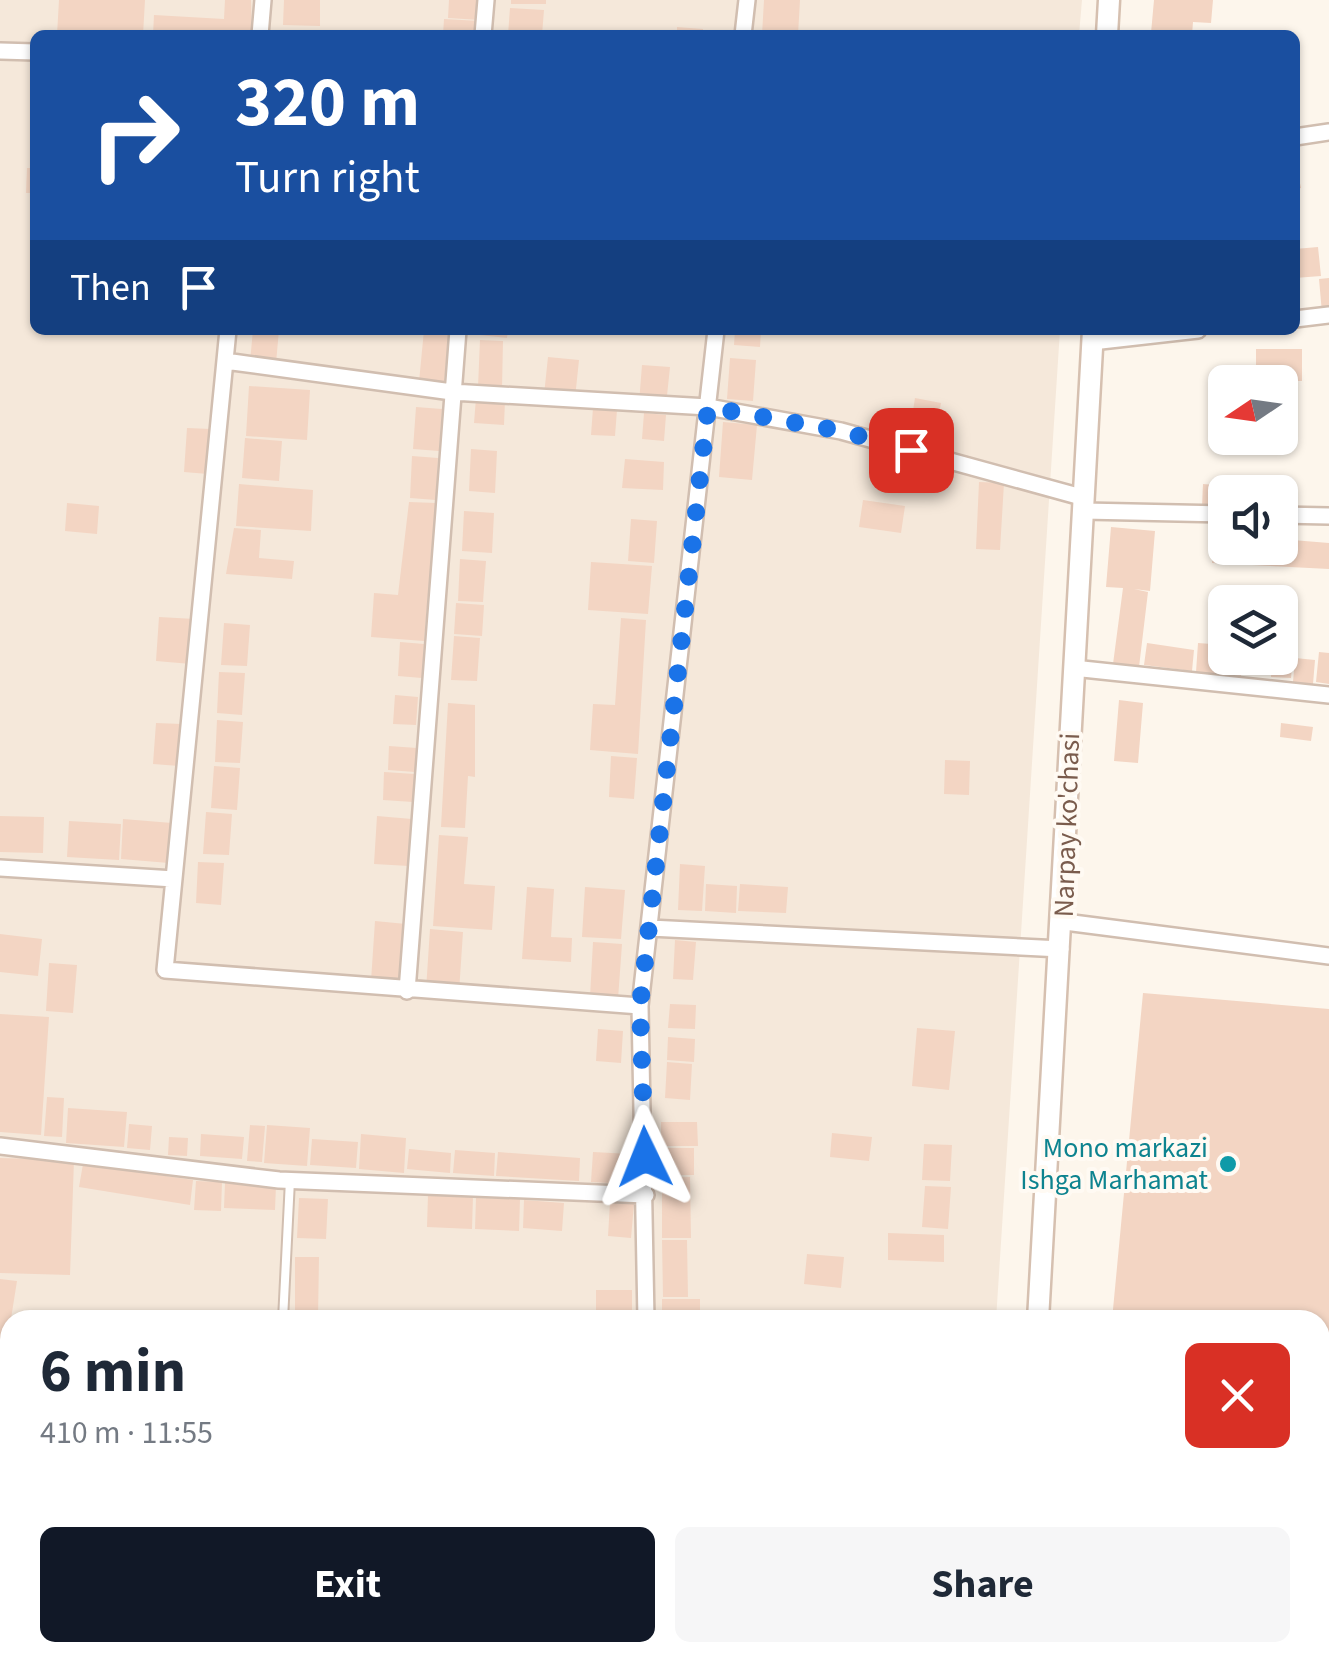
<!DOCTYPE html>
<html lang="en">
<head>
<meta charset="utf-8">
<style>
	body { margin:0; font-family:"Source Sans 3",sans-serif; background:#f6f6f7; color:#1f2937; height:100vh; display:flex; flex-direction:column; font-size:38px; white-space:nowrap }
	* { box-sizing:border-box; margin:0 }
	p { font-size:32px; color:#747a83 }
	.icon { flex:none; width:55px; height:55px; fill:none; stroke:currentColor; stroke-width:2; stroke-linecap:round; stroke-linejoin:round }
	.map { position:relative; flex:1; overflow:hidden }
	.side { position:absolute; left:0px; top:1310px; width:1330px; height:352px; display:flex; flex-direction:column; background:#fff; border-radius:30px 30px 0 0; box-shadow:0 2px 8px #0004 }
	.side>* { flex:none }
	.top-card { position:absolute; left:30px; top:30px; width:1270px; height:305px; border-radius:15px; box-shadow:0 2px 8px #0004; background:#1a4fa0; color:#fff; overflow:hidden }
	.needle { width:65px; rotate:257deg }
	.tools { position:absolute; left:1208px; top:365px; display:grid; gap:20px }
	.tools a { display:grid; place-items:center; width:90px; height:90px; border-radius:15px; background:#fff; box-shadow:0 2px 8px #0004; font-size:50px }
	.pin { position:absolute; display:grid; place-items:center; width:85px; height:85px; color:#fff; margin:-42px; border-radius:20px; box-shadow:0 5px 15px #0006 }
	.me { position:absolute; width:110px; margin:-55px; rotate:358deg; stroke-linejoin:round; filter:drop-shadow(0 0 8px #0008) }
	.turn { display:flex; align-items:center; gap:35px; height:210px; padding:0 40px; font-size:45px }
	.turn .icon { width:130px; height:130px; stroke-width:2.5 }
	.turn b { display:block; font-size:70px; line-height:85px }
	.then { display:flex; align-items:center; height:95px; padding:0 40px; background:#0003; gap:20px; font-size:38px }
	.round { display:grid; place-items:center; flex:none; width:105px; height:105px; border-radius:15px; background:#f6f6f7 }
	.headline { display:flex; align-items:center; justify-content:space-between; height:170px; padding:0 40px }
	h1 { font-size:60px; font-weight:700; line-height:75px }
	.button { display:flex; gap:20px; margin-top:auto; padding:20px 40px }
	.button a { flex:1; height:115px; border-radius:15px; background:#111827; color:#fff; font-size:40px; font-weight:700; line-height:115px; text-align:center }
	.button a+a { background:#f6f6f7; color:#1f2937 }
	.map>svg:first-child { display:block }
	.residential { fill:#f5e8da }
	.building { fill:#f3d5c3 }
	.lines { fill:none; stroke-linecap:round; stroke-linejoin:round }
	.lane-casing { stroke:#d1beb0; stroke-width:12 }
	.street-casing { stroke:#d1beb0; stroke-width:20 }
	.secondary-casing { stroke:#d6c0b0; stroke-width:25 }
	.lane { stroke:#fff; stroke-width:8 }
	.street { stroke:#fff; stroke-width:15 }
	.secondary { stroke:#fff; stroke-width:20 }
	.route { stroke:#1a73e8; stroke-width:18; stroke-dasharray:0 32.4 }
	.culture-dot { fill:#0f9aa8; stroke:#fffaf3; stroke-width:4 }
	.labels { text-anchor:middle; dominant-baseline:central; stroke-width:8; stroke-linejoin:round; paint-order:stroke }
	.street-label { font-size:28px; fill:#7a5c4d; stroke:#fffaf3 }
	.culture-label { font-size:28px; fill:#0d838f; stroke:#fffaf3; text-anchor:end }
</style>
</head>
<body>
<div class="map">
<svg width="1329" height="1662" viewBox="0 0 1329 1662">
	<rect width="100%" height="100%" fill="#fdf6ec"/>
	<!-- residential -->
	<path class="residential" d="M0,0H1082L1079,35H35V330H1060L996,1320H10V1652L974,1653V1662H0Z"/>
	<!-- building -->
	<path class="building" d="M59,0H145L143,35H57Z
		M225,0H251L252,35H153L154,15L224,19Z
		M284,0H320V26L283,25Z
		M449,0H481L480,20L448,18Z
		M511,0H546V4H511Z
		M764,0H800L798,35H762Z
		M1154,0H1213L1211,23L1193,22L1192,35L1151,33Z
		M510,8L544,10L542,35H508Z
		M444,19L480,21L479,35H443Z
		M677,27L703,29V35H677Z
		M1295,160L1301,188L1295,189Z
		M27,168H35V193H26Z
		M1318,247L1321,276L1295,278V249Z
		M1329,278V312L1322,313L1319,279Z
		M253,330H279L275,374L249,372Z
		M424,330L449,332L444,384L419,382Z
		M480,330H508L507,338L480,335Z
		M735,330H761L760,347L734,345Z
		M480,340L503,341L502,388L478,387Z
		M1256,349H1302V381H1256Z
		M548,357L579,360L575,398L544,395Z
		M730,358L756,360L753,401L727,399Z
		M642,365L670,367L666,405L639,403Z
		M249,386L310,390L307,440L246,436Z
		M476,398L505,400L504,425L474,423Z
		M915,398L941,403L933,446L908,442Z
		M416,407L442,409L439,451L413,449Z
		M593,408L617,410L615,436L591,435Z
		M644,413L666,415L664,441L642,439Z
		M723,422L757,425L752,480L719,477Z
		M187,428L211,429L208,474L184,472Z
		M245,438L282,441L279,481L242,478Z
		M471,449L497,451L495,493L469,491Z
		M412,456L438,458L436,500L410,498Z
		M625,459L664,462L663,490L622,488Z
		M979,482L1004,483L1000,550L976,549Z
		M239,484L313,490L311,531L236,526Z
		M1203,484L1238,487L1237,492H1225V509L1202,507Z
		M863,500L905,506L901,533L859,527Z
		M409,502L436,503L424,641L371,637L374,593L398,595Z
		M67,503L99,506L97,534L65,531Z
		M464,511L494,513L492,553L462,551Z
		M631,519L657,521L654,563L628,561Z
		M1111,527L1155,531L1150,591L1134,589L1148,592L1139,667L1113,664L1123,588L1106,587Z
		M234,528L261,530L259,558L294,561L292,579L226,574Z
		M1214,534L1225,535V548H1280V539L1329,543V569L1212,563Z
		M460,559L486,561L483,602L458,601Z
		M591,562L652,566L648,614L588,610Z
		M456,603L484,605L482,636L454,634Z
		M159,617L195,619L191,664L156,661Z
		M621,618L646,620L638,754L590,750L593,704L615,705Z
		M224,623L250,625L247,666L221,665Z
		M454,636L480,638L477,681L451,680Z
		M400,642L424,644L422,678L398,676Z
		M1147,643L1194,650L1192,671L1144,665Z
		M1198,643L1225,645V658H1243L1241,676L1196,672Z
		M1319,652L1329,653V684L1316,682Z
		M1280,654L1293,655L1291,678L1271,677L1272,658Z
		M1295,658L1315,660L1313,684L1293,682Z
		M219,672L245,673L242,715L217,713Z
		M395,695L418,697L416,725L393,724Z
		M1119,700L1143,703L1138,763L1114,761Z
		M448,703L475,705V777L468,776L465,828L441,827Z
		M217,720L243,722L240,763L215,762Z
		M156,723L182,724L179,766L153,764Z
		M1281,723L1313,727L1311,741L1280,737Z
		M389,746L417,748L415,772L388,770Z
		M611,756L637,758L634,799L609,797Z
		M945,760L970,761L969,795L944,794Z
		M214,766L240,768L237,810L211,808Z
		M384,772L415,774L413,802L383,800Z
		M206,812L232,814L229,855L203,854Z
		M0,816L44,817L43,853L0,852Z
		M377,816L412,819L409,866L374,864Z
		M123,819L172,823L169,863L121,859Z
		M69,821L121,824L119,860L67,857Z
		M439,835L468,837L464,884L495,886L492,930L433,926Z
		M198,862L224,863L221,905L196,903Z
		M680,864L705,866L702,911L678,910Z
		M706,884L737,886L736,913L705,911Z
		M740,884L788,887L786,913L738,911Z
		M527,887L554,889L551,937L572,938L571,962L522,959Z
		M585,887L625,890L621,939L582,937Z
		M375,921L406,924L402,984L371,981Z
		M430,929L463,932L459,992L426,990Z
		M0,934L42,939L38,976L0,972Z
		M675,940L696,942L693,980L673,979Z
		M593,942L622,944L618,999L590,997Z
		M49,963L77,965L73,1013L46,1011Z
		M1143,993L1329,1009V1447L1320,1446V1320H1112Z
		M670,1004L696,1005L695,1029L668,1028Z
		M0,1014L49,1017L41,1135L0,1132Z
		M917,1028L955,1031L949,1090L912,1086Z
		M598,1029L623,1031L621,1063L596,1061Z
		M668,1037L695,1039L694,1062L667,1060Z
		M667,1062L692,1064L690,1100L665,1098Z
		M47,1097L64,1098L62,1137L44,1136Z
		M68,1108L127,1112L124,1147L66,1143Z
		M661,1122H697L698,1146H661Z
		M129,1124L152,1126L150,1150L127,1148Z
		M250,1125L265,1126L262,1162L247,1161Z
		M267,1125L310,1128L307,1166L264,1163Z
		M832,1133L872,1137L869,1161L830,1157Z
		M201,1134L244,1137L242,1159L200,1156Z
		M361,1134L406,1138L404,1173L359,1169Z
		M169,1137L188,1138L187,1156L168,1155Z
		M312,1139L358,1142L356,1168L310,1165Z
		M924,1144L952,1145L950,1181L922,1180Z
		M662,1148H694V1175H662Z
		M409,1149L451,1153L450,1173L407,1169Z
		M455,1150L495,1153L494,1176L453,1173Z
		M498,1152L580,1158L579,1181L496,1176Z
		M593,1152L630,1154L628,1184L591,1182Z
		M0,1158L74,1160L70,1275L0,1273Z
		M83,1164L193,1180L190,1205L79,1187Z
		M690,1177L691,1238H662V1178Z
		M196,1181L222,1182L221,1211L194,1210Z
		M225,1183L276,1185L275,1210L224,1208Z
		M925,1186L951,1187L948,1229L922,1227Z
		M428,1195L473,1196L472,1229L427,1227Z
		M299,1198L328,1199L326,1239L297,1238Z
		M476,1198L520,1199L519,1231L475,1229Z
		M524,1200L564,1203L562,1231L523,1228Z
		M610,1203L634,1204L631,1238L608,1236Z
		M888,1233L944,1235V1262L888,1260Z
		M662,1240H687L688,1297H663Z
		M807,1254L844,1257L841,1288L804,1284Z
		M295,1257H319L318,1318H295Z
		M0,1279L17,1281L2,1375H0Z
		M596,1290H632V1320H596Z
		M662,1299H700V1320H662Z
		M280,1652H327V1662H279Z
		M664,1652H683V1662H664Z"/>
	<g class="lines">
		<defs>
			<path id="lane" d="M283,1320L290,1180"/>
			<path id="street" d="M260,35L263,0
				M483,35L486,0
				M743,35L747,0
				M0,51L35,52
				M1295,137L1329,132
				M1295,319L1329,315
				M228,330L165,970L640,1006
				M1092,342L1198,330
				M225,361L452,392L708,407L841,431L1085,498
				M1084,511L1225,514
				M1280,515L1329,516
				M1073,668L1329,695
				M0,868L174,879
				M1065,922L1329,956
				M650,928L1061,949
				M407,991L458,330
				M0,1146L279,1180L646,1195
				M646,1320L640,1006L716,330
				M1258,1652L1329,1660
				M637,1662L641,1652"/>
			<path id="secondary" d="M1107,35L1109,0
				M1038,1320C1059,990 1077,660 1093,330
				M1016,1662L1017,1652"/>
		</defs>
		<!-- lane casing -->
		<use href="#lane" class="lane-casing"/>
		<!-- street casing -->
		<use href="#street" class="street-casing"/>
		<!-- secondary casing -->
		<use href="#secondary" class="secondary-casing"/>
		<!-- lane -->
		<use href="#lane" class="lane"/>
		<!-- street -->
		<use href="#street" class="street"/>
		<!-- secondary -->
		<use href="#secondary" class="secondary"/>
	</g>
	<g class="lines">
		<!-- route -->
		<path class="route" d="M645,1157L640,1006L708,407L841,431L911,450"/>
	</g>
	<!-- markers -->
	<circle class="culture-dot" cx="1228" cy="1164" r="10"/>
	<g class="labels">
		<!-- street labels -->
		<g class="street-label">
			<text transform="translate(1067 825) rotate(-88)">Narpay ko'chasi</text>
		</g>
		<!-- culture labels -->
		<g class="culture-label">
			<text x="1208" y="1148">Mono markazi<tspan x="1208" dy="32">Ishga Marhamat</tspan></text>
		</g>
	</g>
</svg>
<div class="tools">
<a><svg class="needle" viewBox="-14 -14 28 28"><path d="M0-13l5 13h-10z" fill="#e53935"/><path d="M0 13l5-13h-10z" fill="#747a83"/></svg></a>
<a><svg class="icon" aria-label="sound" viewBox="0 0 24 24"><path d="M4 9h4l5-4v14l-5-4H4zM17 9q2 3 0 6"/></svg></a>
<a><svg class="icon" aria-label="layers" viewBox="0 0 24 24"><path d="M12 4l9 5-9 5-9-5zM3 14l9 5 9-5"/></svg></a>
</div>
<div class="pin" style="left:911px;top:450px;background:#d93025"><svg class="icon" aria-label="arrive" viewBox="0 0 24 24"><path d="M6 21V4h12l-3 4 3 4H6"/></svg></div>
<svg class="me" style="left:645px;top:1157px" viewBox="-20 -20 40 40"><path d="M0-17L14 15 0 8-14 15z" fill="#1a73e8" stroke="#fff" stroke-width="4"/></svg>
<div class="top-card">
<div class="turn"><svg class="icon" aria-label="right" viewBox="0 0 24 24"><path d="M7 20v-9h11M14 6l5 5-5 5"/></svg><div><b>320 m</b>Turn right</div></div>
<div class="then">Then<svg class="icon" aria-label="arrive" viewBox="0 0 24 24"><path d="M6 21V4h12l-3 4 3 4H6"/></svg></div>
</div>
<section class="side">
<div class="headline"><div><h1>6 min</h1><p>410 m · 11:55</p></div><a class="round" style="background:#d93025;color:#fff"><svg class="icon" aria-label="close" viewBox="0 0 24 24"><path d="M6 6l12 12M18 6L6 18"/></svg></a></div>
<div class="button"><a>Exit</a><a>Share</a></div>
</section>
</div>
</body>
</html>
